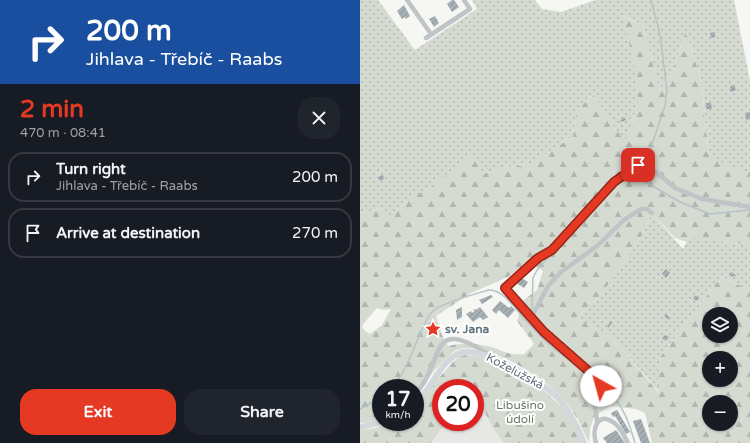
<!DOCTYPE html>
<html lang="en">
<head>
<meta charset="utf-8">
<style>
	body { margin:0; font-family:"Varela Round",sans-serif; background:#20242c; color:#f1f3f6; height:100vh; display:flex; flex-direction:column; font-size:15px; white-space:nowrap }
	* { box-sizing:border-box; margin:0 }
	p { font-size:13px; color:#9ea1a6 }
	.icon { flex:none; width:22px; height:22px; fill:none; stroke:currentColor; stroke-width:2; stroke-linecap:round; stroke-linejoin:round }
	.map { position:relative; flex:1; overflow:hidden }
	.side { display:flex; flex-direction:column; background:#171b24; width:360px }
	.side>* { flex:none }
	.top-card { background:#1a4fa0; color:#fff; overflow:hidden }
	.fabs { position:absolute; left:342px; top:307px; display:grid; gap:8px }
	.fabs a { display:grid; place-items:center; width:36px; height:36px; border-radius:50%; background:#171b24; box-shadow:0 1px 3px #0004; font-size:20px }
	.speed { position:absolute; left:12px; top:379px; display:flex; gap:8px; font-size:20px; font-weight:700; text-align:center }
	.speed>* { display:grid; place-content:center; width:52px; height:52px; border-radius:50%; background:#171b24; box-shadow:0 1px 3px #0004; line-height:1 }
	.speed small { font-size:10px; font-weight:400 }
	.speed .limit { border:6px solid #d22; background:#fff; color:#111 }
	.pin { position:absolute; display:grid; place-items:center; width:34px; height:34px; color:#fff; margin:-17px; border-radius:8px; box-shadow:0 2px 6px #0006 }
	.me { position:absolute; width:44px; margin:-22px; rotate:322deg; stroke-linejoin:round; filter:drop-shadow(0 0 3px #0008) }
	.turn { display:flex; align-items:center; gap:14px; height:84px; padding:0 20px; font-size:18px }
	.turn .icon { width:52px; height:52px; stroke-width:2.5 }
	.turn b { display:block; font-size:28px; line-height:34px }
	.round { display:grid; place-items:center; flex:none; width:42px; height:42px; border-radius:16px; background:#20242c }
	.overview { display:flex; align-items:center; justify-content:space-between; height:68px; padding:0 20px }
	h1 { font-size:24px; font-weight:800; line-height:30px; color:#e53924 }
	.action { display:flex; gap:8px; margin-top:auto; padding:8px 20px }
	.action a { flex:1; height:46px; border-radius:16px; background:#e53924; color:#fff; font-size:16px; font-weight:800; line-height:46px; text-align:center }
	.action a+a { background:#20242c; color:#f1f3f6 }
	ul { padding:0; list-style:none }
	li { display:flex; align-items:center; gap:12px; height:50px; margin:0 8px 6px; padding:0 12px; border:2px solid #363941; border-radius:16px }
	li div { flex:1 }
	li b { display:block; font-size:15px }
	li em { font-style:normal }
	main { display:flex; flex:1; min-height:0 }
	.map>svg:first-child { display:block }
	.built { fill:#e7e7e6 }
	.forest { fill:url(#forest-firs); fill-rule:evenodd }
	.park { fill:url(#park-dots) }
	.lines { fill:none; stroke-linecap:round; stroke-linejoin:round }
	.stream { stroke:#b4c4c6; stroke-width:1.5 }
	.building { fill:url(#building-hatch) }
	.minor { stroke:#bfc4c7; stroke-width:4.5 }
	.major { stroke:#d2d8db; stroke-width:6 }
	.route-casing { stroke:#952517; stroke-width:10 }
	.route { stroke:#e53924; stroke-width:7 }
	.labels { text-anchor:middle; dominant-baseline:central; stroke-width:4; stroke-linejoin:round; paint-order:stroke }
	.poi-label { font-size:12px; font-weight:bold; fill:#61757e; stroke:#fff; text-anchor:start }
	.street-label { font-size:12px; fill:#61757e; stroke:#fff }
	.park-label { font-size:12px; fill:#6b7b64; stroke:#fff }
</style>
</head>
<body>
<main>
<section class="side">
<div class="top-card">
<div class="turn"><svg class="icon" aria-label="right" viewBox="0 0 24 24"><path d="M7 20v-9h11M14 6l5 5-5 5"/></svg><div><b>200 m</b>Jihlava - Třebíč - Raabs</div></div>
</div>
<div class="overview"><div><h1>2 min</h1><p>470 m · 08:41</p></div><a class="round"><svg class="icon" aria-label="close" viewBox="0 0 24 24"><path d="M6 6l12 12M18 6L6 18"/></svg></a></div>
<ul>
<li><svg class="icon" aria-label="right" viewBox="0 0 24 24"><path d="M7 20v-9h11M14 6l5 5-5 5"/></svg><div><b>Turn right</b><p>Jihlava - Třebíč - Raabs</p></div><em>200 m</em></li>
<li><svg class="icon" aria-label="arrive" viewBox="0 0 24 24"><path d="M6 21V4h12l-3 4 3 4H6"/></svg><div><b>Arrive at destination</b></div><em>270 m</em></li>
</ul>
<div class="action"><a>Exit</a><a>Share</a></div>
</section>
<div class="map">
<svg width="390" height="443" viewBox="0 0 390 443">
	<defs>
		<pattern id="forest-firs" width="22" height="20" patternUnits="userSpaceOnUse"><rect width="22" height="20" fill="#d6dbd2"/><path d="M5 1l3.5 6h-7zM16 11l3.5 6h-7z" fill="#b1b6b0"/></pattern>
		<pattern id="park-dots" width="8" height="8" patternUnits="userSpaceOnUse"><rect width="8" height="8" fill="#d6dbd2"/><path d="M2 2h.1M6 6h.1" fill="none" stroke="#b1b6b0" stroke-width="1.8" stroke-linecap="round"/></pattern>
		<pattern id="building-hatch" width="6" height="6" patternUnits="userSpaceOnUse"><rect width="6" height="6" fill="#a6b0b4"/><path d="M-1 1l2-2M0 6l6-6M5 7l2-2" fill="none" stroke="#8b9498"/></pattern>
	</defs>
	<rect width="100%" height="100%" fill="#f6f6f3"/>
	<!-- built -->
	<path class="built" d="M115,392L121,402L133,428L144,443H71L86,422H115Z"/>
	<!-- forest -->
	<path class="forest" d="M260,15L283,25L300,90L313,70L326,30L342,83L345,121L349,154L388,172L390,171V248L382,244L329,238L327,242L315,238L292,213L284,232L262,266L240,296L217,318L245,333L256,342L299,393L297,376L300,357L361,277L390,290V443H292L285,413L276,409L249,406L234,417L230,429L229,443C224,433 220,422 214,413C206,401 193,388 182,380C166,368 117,340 97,350C87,354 63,384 55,394V388H21V418L13,421L0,423V213L23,208L29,216L50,198L69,188L91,171L106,157L115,156L123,174L144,167L170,165L213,136L216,112L233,94L256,130L270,133L274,115L278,109L271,50ZM167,262L183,271L177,290L164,300L157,321L174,344L164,354C146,356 142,349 127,346C114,343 100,343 88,346L82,335L76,316L111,293L148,277ZM17,308L23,310L31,309L22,325L10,334L6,332L2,327L3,324ZM349,314H371V336H349ZM349,358H371V380H349ZM349,402H371V424H349Z
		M107,355C143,357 186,387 208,415C214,423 217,434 222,443H144L133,428L121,405V402L115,392V388H81V422H86L71,443H0V430L15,428L31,422H55V405L93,362L100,356Z"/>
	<!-- park -->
	<path class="park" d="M0,0H18L55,50L117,9L112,0H175L182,9L201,12L235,0H374L390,81V171L388,172L376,169L355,159L349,154L345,121L342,83L326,30L313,70L300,90L283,25L261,15L271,50L277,80L278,109L274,115L270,133L265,140L256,130L233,94L216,112L213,136L170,165L144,167L123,174L115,157H106L91,171L69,188L50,198L29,216L24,217L23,208L0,213Z
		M292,213L323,249L329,238H335L382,244L390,248V290L361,277L300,357L298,376L300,393L256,342L245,333L217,318L240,296L262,266L284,232Z"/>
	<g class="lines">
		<!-- stream -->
		<path class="stream" d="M283,163L288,156L305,106L307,90L300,34L291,0
			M272,174L320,202L350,214L390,210
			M254,185L279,168
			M170,312L172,309L173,278L177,270L226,216
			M31,388C45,374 52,352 60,334C64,326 67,316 74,310C85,302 115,294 129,290C144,289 157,312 167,322C176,331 184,340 193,348C214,365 238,378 255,399C266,412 270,427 275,443
			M0,409L21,397"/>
	</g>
	<!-- building -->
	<path class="building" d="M92,0H94L99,7L92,12L87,4Z
		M44,5L50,16L46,19L45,17L42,19L37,11Z
		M75,16L79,23L74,27L69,19Z
		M355,32V37L351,38L350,33Z
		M374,85L376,90L371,92L370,86Z
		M346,103H351L352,109H346Z
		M390,112V119L386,120L385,113Z
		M264,117L266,120L261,122L260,121Z
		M23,175L24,179L20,181L18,177Z
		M306,269L310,273L306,278L302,274Z
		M371,272L376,275L375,277L373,275L372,277L369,275Z
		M158,276L168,282L164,288L155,282Z
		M131,295L133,297L122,304L119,300Z
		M333.5 298a2.5 2.5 0 1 1 5 0a2.5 2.5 0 1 1-5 0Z
		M140,301L149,308L151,306L155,310L148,318L139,310L136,314L132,310Z
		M102,307V317L97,320L96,310Z
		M120,307L128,317L123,320L120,317L113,322L106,314L111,311L112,313L115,311L113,310L115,309L116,310Z
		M306,314L310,318L309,320L304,316Z
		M251,321L253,322L248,328L247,326Z
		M305,335L309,337L306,341L302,338Z
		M257,410L270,432L266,434L255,416L253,417L251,413Z
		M281,419L290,443H281L273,421Z
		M256,430L265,443H247L243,438Z"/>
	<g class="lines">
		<!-- minor -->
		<path class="minor" d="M47,0L71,34
			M66,38L110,9L104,0
			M171,318L188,286L201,272L237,246L264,220L281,209H287L292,213
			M55,394C86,363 66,312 131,356
			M237,422C237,415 234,407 235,400C236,393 241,388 241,382L184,332L145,288L178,258L192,250L254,182L278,165L296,172L315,188L342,199L390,207
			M236,443C232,431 236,411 253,422C260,426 264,436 268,443"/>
		<!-- major -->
		<path class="major" d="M55,402C59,398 63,395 66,391C76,378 84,359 100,353C121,345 184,383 198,398C210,411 218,427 224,443
			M0,427L22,422"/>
	</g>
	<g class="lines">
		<defs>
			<path id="route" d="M241,386V382L184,332L145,288L178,258L192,250L254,182L278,165"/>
		</defs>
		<!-- route casing -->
		<use href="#route" class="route-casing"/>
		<!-- route -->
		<use href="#route" class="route"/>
	</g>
	<!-- icons -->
	<defs>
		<symbol id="sight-bare" viewBox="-9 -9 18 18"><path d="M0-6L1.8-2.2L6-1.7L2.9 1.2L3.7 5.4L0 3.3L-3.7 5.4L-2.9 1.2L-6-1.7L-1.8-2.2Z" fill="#e53924" stroke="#fff" stroke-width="2.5" paint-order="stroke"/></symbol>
	</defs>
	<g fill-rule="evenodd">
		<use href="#sight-bare" x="62" y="318" width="22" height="22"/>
	</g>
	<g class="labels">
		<!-- poi labels -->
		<g class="poi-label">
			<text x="85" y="329">sv. Jana</text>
		</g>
		<!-- street labels -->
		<g class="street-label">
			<text transform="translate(155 371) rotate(28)">Koželužská</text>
		</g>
		<!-- park labels -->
		<g class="park-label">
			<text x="160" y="405">Libušino<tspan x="160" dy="14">údolí</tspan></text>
		</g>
	</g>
</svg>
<div class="fabs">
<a><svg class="icon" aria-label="layers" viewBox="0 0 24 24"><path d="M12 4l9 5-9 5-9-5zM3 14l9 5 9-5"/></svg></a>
<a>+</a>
<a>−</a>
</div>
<div class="speed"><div>17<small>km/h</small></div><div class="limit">20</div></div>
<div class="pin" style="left:278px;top:165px;background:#d93025"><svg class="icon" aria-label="arrive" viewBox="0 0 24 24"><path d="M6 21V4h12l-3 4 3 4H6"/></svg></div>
<svg class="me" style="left:241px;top:386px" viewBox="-20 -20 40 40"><circle r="19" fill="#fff"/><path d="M0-13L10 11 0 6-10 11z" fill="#e53924"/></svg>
</div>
</main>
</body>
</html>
